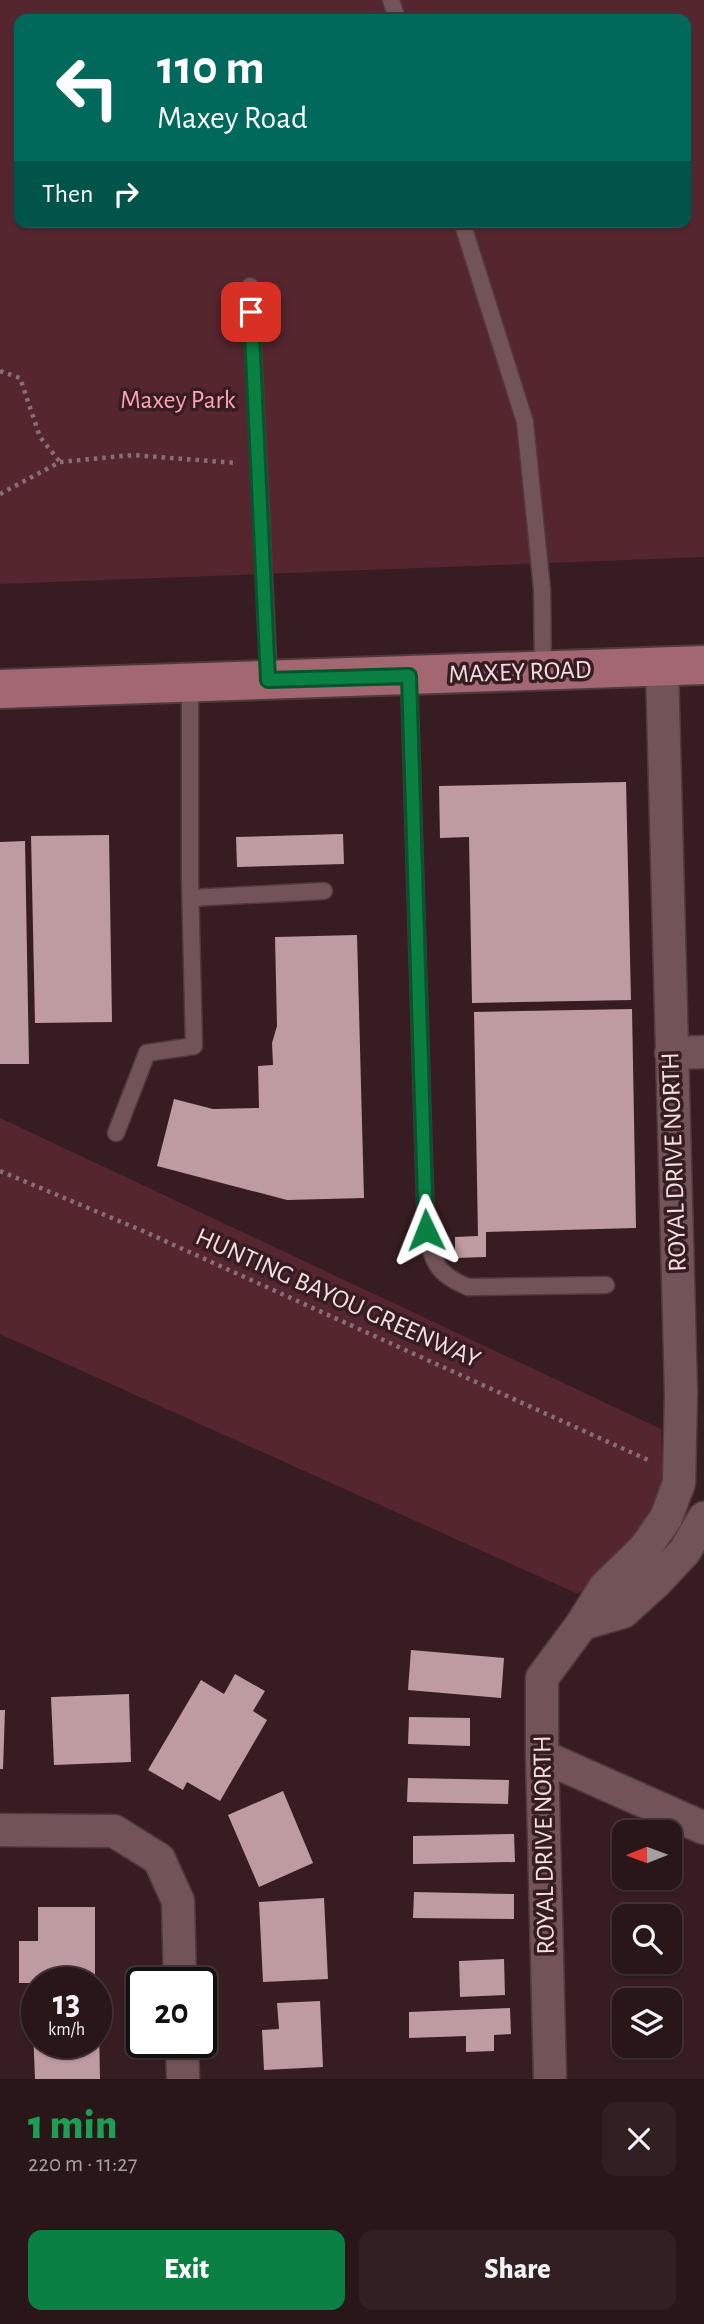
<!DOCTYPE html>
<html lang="en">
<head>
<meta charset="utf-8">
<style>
	body { margin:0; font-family:"Alegreya Sans",sans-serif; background:#311f22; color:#f1f3f6; height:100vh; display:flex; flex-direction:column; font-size:26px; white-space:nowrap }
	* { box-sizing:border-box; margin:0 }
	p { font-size:23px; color:#a59fa2 }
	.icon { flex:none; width:38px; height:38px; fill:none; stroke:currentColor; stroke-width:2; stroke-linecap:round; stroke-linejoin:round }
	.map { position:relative; height:2079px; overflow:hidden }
	.side { display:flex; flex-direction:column; background:#291619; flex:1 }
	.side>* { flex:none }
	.hud { position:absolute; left:14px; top:14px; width:677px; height:214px; border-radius:14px; box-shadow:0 2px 5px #0004,0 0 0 2px #453538; background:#00695c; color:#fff; overflow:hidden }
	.needle { width:46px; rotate:269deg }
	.fabs { position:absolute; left:612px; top:1820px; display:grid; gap:14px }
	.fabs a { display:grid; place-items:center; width:70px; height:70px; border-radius:14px; background:#291619; box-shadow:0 2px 5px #0004,0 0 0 2px #453538; font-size:35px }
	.speed { position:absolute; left:21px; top:1967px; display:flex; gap:14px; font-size:35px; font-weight:700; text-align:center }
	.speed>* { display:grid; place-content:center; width:91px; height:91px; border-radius:50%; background:#291619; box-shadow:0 2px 5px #0004,0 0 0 2px #453538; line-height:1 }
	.speed small { font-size:18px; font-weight:400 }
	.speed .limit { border:4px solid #111; border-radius:10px; background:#fff; color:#111 }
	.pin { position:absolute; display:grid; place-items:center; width:60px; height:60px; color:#fff; margin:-30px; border-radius:14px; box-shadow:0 4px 10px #0006 }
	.me { position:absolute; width:77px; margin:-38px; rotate:358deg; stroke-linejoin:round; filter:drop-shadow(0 0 5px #0008) }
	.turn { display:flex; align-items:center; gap:24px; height:147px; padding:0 28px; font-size:32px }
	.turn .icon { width:91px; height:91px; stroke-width:2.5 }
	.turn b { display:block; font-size:49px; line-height:60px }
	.then { display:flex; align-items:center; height:66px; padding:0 28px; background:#0003; gap:14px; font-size:26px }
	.round { display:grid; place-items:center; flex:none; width:74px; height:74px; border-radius:14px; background:#311f22 }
	.head { display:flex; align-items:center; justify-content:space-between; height:119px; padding:0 28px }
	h1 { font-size:42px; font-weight:800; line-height:52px; color:#1e9e55 }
	.cta { display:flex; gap:14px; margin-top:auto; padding:14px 28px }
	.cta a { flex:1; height:80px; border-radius:14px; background:#0b8043; color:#fff; font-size:28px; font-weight:800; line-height:80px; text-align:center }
	.cta a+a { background:#311f22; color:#f1f3f6 }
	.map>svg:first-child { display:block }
	.green { fill:#56262f; fill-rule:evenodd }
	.building { fill:#be9ba0 }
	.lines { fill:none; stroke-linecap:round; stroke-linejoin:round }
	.lane-casing { stroke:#503a3e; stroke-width:19 }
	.street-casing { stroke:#503a3e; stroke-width:35 }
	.primary-casing { stroke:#503a3e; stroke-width:42 }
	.path { stroke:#877073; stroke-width:4.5; stroke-dasharray:3.5 5; stroke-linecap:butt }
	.lane { stroke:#725458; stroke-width:16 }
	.street { stroke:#725458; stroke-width:32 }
	.primary { stroke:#a36771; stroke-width:38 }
	.route-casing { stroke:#07532c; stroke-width:18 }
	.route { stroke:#0b8043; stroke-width:12 }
	.labels { text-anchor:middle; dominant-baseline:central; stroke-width:7; stroke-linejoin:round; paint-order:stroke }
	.park-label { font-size:26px; fill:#fea3b2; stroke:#371d21 }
	.street-label { font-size:26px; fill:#f2dfe1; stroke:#371d21 }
</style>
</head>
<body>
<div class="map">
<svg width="704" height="2079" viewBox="0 0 704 2079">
	<rect width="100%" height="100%" fill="#371d21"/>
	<!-- green -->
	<path class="green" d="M0,0H704V557L0,584ZM19,19H686V222H19Z
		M0,1118L661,1429L663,1486L637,1537L578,1594L0,1334Z"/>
	<!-- building -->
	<path class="building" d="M626,782L631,1000L472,1003L469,837L440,838L439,786Z
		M343,834L344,864L237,867L236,837Z
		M109,835L112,1022L35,1023L31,836Z
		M25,841L29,1064H0V842Z
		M357,935L364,1198L287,1200L157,1166L174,1099L213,1109L259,1108L258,1066L273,1065L272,1043L277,1026L275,937Z
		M632,1009L636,1228L486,1232V1257L455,1258V1237L478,1236L474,1012Z
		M411,1650L504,1658L501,1698L408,1690Z
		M235,1674L265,1691L253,1711L267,1720L220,1801L187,1782L183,1790L148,1770L201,1680L224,1694Z
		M129,1694L131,1762L54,1765L51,1697Z
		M0,1710H5L3,1769H0Z
		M409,1717L470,1718V1746L408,1744Z
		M408,1778L509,1780L508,1804L407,1802Z
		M283,1791L313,1863L259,1887L228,1815Z
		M514,1834L515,1862L413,1864V1836Z
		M414,1892L514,1894V1919L413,1918Z
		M324,1898L328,1979L263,1982L259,1902Z
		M38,1907H95V1983H19V1941H38Z
		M504,1959L505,1995L460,1997L459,1961Z
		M320,2001L323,2067L264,2070L262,2030L279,2029L277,2003Z
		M37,2003V2042H96V2027H99L100,2079H35L32,2004Z
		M510,2008L511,2034L494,2035V2051L466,2052V2036L409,2038V2012Z"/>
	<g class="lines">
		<defs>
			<path id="lane" d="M391,0L397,19
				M462,222L525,422L542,589L543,671
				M250,286L269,680
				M409,676L426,1230C433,1262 436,1274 468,1287L606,1285
				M191,898L324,891
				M116,1133L147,1053L194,1046L190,881V683"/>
			<path id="street" d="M671,1053L704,1052
				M582,1624L623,1612L655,1583L685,1551L704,1518
				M542,1756L704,1828
				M0,1830L114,1831L159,1859L178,1901L180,1983
				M182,2042L183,2079
				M550,2079L542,1756V1678L582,1624L605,1587L645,1548L666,1518L679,1483L681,1393L662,667"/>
			<path id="primary" d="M0,689L704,665"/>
		</defs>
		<!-- lane casing -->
		<use href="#lane" class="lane-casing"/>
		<!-- street casing -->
		<use href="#street" class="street-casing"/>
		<!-- primary casing -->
		<use href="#primary" class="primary-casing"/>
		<!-- path -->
		<path class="path" d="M0,371L20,378L40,437L60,462
			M0,494L60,462L133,455L236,463
			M0,1171L143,1231L648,1460"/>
		<!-- lane -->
		<use href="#lane" class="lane"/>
		<!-- street -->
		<use href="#street" class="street"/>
		<!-- primary -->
		<use href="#primary" class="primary"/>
	</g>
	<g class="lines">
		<defs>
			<path id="route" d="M251,312L268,680L409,676L426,1230"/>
		</defs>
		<!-- route casing -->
		<use href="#route" class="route-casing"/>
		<!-- route -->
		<use href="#route" class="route"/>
	</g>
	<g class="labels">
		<!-- park labels -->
		<g class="park-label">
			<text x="178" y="400">Maxey Park</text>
		</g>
		<!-- street labels -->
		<g class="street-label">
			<text transform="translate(520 672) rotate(-2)">MAXEY ROAD</text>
			<text transform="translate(674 1162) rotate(-92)">ROYAL DRIVE NORTH</text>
			<text transform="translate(338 1298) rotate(24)">HUNTING BAYOU GREENWAY</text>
			<text transform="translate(544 1845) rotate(-91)">ROYAL DRIVE NORTH</text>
		</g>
	</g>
</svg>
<div class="fabs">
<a><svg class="needle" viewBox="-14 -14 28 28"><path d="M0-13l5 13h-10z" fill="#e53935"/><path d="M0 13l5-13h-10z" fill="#a59fa2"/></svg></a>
<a><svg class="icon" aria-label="search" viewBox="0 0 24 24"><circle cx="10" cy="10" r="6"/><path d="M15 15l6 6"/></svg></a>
<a><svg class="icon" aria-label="layers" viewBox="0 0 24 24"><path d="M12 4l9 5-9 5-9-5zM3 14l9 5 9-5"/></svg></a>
</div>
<div class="speed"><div>13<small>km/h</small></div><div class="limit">20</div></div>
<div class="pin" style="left:251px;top:312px;background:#d93025"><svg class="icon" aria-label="arrive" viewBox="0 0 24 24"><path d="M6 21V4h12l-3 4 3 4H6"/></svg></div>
<svg class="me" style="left:426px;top:1230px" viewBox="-20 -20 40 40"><path d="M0-17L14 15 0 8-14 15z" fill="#0b8043" stroke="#fff" stroke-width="4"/></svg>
<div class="hud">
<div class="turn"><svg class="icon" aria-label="left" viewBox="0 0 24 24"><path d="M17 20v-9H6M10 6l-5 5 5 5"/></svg><div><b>110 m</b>Maxey Road</div></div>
<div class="then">Then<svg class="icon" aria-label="right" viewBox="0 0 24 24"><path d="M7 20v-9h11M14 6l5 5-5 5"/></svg></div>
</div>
</div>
<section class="side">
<div class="head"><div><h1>1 min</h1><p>220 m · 11:27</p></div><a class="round"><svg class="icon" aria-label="close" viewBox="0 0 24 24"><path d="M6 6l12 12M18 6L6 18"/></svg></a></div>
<div class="cta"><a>Exit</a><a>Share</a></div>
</section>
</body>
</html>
